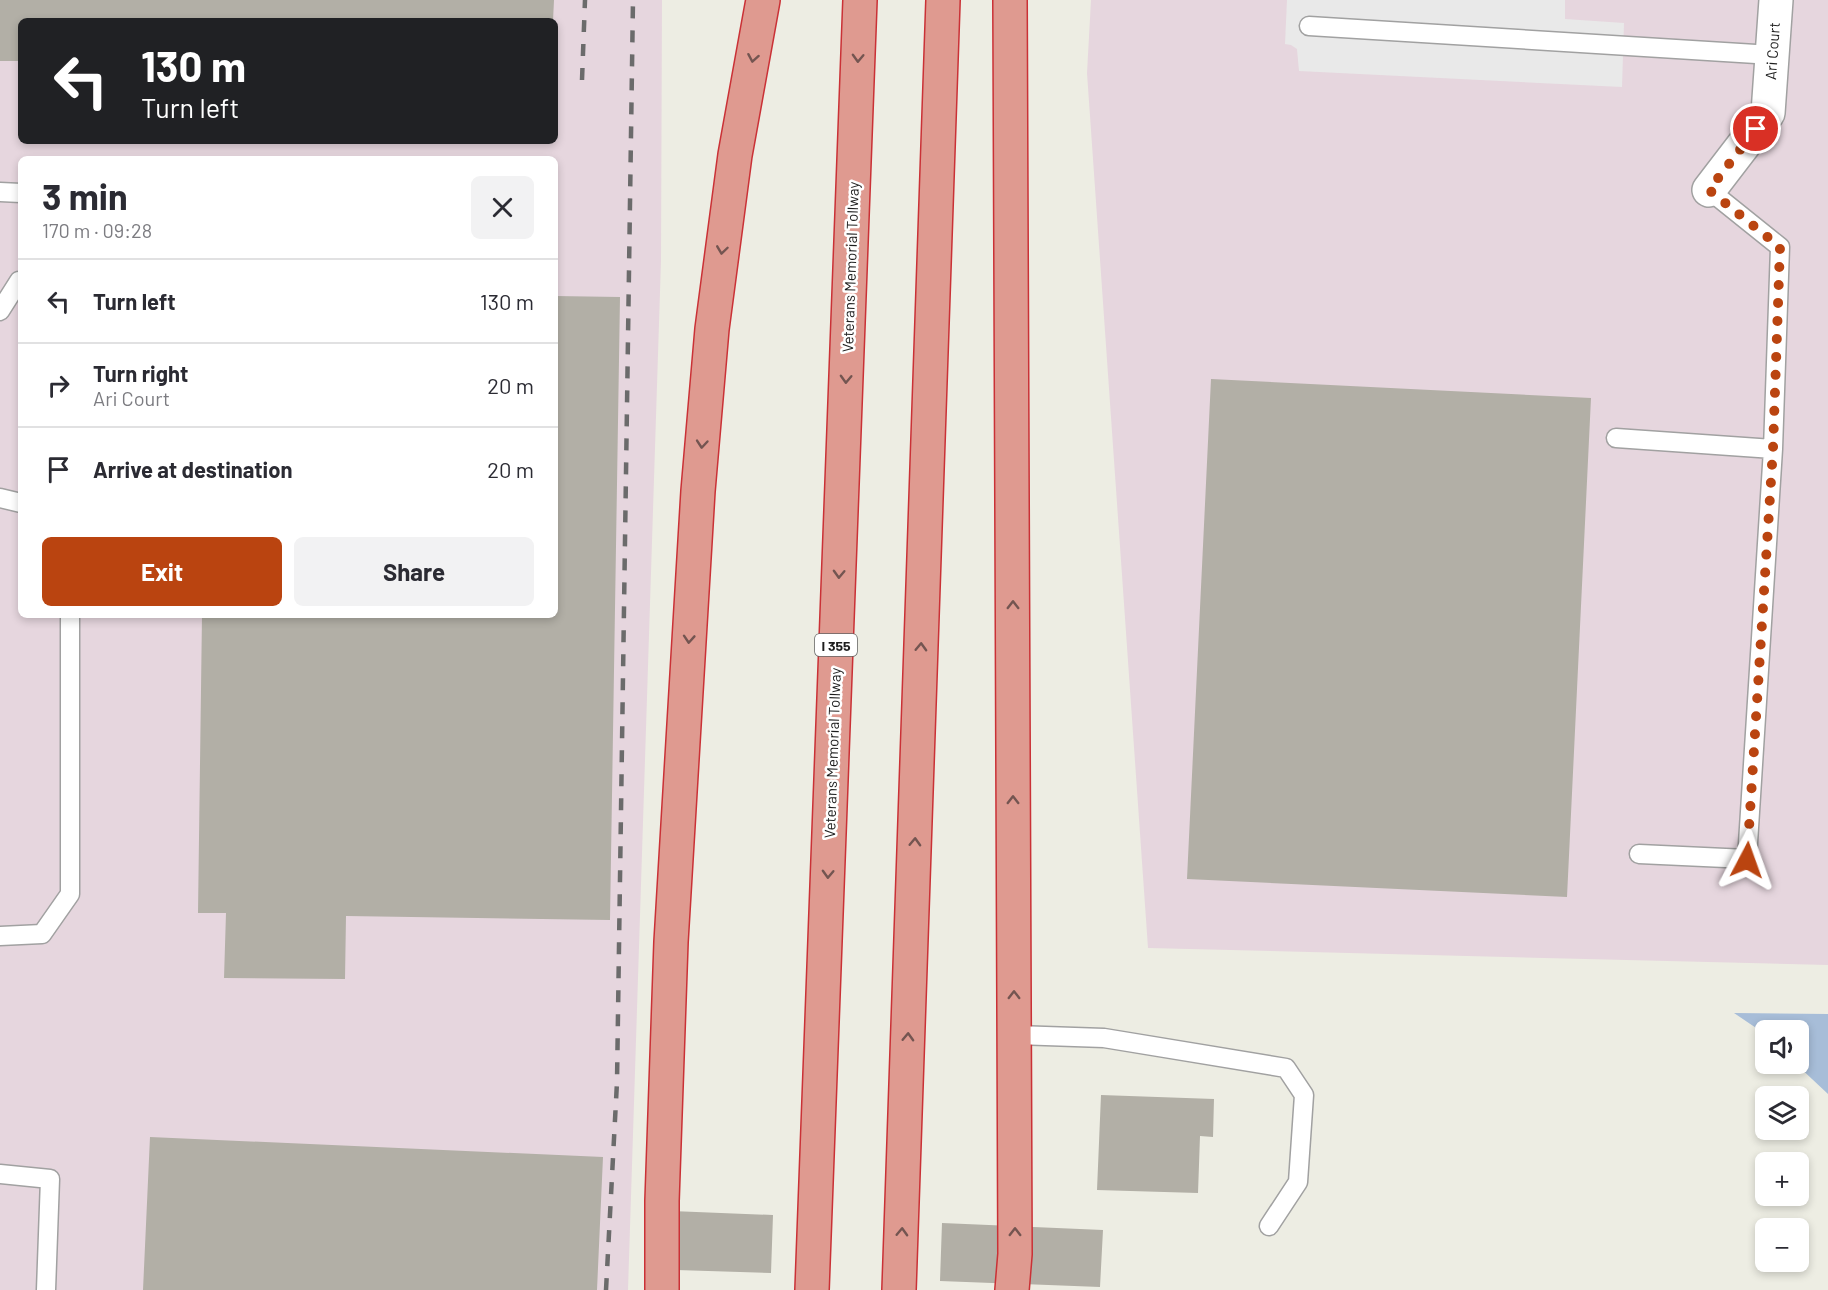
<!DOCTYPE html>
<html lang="en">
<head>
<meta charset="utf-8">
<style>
	body { margin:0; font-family:Barlow,sans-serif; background:#f2f2f3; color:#2b2b33; height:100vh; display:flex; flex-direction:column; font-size:22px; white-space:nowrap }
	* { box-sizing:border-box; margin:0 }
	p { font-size:20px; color:#7c7c81 }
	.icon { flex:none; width:33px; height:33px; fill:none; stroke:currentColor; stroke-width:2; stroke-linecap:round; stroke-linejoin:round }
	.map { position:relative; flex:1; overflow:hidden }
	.side { position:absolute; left:18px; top:156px; width:540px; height:462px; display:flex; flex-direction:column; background:#fff; border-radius:9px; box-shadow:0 3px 9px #0003 }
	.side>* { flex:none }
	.hud { position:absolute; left:18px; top:18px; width:540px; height:126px; border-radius:9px; box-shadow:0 3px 9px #0003; background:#202124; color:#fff; overflow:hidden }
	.tools { position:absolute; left:1755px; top:1020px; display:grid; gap:12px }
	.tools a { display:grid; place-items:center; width:54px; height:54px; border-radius:9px; background:#fff; box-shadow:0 3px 9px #0003; font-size:30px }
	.pin { position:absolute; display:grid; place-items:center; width:51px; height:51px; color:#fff; margin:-26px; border:3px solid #fff; border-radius:50%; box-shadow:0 2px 6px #0007 }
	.me { position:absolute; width:66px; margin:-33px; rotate:4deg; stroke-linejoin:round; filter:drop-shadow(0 0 4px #0008) }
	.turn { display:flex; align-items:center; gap:21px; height:126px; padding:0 24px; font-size:27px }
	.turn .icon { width:78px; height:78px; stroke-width:2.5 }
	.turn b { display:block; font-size:42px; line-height:51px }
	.round { display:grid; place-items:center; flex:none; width:63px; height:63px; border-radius:9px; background:#f2f2f3 }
	.head { display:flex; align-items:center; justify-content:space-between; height:102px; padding:0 24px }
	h1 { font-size:36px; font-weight:700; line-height:45px }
	.cta { display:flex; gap:12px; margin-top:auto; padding:12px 24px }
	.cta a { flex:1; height:69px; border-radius:9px; background:#ba4410; color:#fff; font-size:24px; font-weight:700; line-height:69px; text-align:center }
	.cta a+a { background:#f2f2f3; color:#2b2b33 }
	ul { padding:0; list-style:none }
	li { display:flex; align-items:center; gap:18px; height:84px; padding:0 24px; border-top:2px solid #e1e1e2 }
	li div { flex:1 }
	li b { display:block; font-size:22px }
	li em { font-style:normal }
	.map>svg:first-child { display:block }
	.industrial { fill:#e6d6de; fill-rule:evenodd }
	.parking { fill:#e9e9e9 }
	.water { fill:#a7bdd8 }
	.building { fill:#b2afa6 }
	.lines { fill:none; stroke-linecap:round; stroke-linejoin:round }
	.lane-casing { stroke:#a1a1a1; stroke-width:21 }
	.street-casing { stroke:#a1a1a1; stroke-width:36 }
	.highway-casing { stroke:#ca3136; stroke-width:36 }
	.lane { stroke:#fff; stroke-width:18 }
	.street { stroke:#fff; stroke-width:33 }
	.highway { stroke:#df9a90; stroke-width:33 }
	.rail { stroke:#6b6b6b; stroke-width:4.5; stroke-dasharray:12 12; stroke-linecap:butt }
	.oneway { stroke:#745551 }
	.route { stroke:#ba4410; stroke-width:10; stroke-dasharray:0 18 }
	.labels { text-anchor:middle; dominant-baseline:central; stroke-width:5; stroke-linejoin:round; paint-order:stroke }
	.shield { fill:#fff; stroke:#616161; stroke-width:1.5 }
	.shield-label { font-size:14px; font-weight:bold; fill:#1d1d1d }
	.street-label { font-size:15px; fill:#1d1d1d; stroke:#fff }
</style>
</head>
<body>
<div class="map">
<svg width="1828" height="1290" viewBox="0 0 1828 1290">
	<rect width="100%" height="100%" fill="#edede3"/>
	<!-- industrial -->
	<path class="industrial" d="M0,0H662L661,261L628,1290H0ZM21,21H555V141H21ZM21,159H555V615H21Z
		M1091,0H1828V965L1148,948L1087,73Z"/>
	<!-- parking -->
	<path class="parking" d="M1287,0H1565V19L1624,23L1622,87L1299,71L1297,49L1291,45L1285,44Z"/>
	<!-- water -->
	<path class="water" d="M1734,1013L1828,1014V1094L1796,1064H1798V1030H1766L1765,1034Z"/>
	<!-- building -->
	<path class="building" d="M0,0H554L553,21H21V61H0Z
		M555,296L620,297L610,920L346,916L345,979L224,978L226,913H198L202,615H555Z
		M1211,379L1591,398L1567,897L1187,879Z
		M1101,1095L1214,1099L1213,1137L1200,1136L1198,1193L1097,1190Z
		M150,1137L603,1157L597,1290H143Z
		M647,1210L773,1215L771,1273L645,1269Z
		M942,1223L1103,1230L1100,1287L940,1281Z"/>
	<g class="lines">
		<defs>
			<path id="lane" d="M1309,26L1772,55
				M0,192L21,193
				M0,311L19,281H21
				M1616,438L1773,449
				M0,498L21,503
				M1639,854L1747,859L1773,449L1780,247L1709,190
				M0,936L42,934L70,894V615
				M1014,1035L1104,1038L1286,1068L1304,1095L1298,1182L1269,1226
				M0,1174L50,1179L46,1290"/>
			<path id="street" d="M1709,190L1768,113L1776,0"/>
			<path id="highway" d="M1010,0L1015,1254L1012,1290
				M662,1290V1201L671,942L698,491L712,329L735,155L763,0
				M812,1290L860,0
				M899,1290L943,0"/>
		</defs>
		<!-- lane casing -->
		<use href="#lane" class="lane-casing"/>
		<!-- street casing -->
		<use href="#street" class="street-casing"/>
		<!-- highway casing -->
		<use href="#highway" class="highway-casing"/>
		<!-- lane -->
		<use href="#lane" class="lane"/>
		<!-- street -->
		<use href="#street" class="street"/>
		<!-- highway -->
		<use href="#highway" class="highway"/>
		<!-- rail -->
		<path class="rail" d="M582,80L585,0
			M606,1290L617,1082L633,0"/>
	</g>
	<!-- one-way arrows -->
	<defs><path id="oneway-chevron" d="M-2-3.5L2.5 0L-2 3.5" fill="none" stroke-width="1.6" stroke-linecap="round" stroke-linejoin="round" transform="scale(1.5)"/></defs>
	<g class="oneway">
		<use href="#oneway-chevron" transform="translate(753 58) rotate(100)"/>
		<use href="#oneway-chevron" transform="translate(858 58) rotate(92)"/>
		<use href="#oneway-chevron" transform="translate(722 250) rotate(98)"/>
		<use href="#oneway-chevron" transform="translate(846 379) rotate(92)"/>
		<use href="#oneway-chevron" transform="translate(702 444) rotate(95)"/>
		<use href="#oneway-chevron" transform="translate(839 574) rotate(92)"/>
		<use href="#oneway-chevron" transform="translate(1013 605) rotate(-90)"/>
		<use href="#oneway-chevron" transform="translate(689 639) rotate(94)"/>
		<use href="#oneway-chevron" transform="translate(921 647) rotate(-88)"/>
		<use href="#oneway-chevron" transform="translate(1013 800) rotate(-90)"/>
		<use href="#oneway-chevron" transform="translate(915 842) rotate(-88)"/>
		<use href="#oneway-chevron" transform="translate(828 874) rotate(92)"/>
		<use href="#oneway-chevron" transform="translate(1014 995) rotate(-90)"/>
		<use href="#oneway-chevron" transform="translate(908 1037) rotate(-88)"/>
		<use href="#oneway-chevron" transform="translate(902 1232) rotate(-88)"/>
		<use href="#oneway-chevron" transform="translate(1015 1232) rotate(-90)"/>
	</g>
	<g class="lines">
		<!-- route -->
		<path class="route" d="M1747,860L1773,449L1780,247L1709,190L1756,129"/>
	</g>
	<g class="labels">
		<!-- shield labels -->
		<rect class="shield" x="815" y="634" width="42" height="22" rx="4.5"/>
		<g class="shield-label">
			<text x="836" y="645">I 355</text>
		</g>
		<!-- street labels -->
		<g class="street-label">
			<text transform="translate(1772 51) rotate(-86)">Ari Court</text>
			<text transform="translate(850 267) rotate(-88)">Veterans Memorial Tollway</text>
			<text transform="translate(832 753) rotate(-88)">Veterans Memorial Tollway</text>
		</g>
	</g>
</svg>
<div class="tools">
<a><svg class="icon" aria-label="sound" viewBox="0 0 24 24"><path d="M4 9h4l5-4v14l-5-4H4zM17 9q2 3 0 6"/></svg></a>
<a><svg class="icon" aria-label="layers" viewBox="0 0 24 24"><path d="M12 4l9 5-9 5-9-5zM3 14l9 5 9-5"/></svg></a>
<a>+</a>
<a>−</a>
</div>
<div class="pin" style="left:1756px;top:129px;background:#d93025"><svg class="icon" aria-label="arrive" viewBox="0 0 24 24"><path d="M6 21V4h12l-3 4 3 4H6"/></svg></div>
<svg class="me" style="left:1747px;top:860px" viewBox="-20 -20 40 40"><path d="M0-17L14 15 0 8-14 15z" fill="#ba4410" stroke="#fff" stroke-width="4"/></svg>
<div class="hud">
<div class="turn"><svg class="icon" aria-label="left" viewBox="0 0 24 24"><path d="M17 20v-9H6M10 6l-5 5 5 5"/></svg><div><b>130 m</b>Turn left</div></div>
</div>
<section class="side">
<div class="head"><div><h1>3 min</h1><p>170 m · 09:28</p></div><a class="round"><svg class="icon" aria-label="close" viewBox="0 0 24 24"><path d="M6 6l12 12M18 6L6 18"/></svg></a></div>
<ul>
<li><svg class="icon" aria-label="left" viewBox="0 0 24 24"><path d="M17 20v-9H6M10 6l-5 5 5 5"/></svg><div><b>Turn left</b></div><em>130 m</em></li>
<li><svg class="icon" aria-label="right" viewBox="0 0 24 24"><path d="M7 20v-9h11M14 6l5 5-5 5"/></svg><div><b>Turn right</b><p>Ari Court</p></div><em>20 m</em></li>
<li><svg class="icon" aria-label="arrive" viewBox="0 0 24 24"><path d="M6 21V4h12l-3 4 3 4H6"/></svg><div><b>Arrive at destination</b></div><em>20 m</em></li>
</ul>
<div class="cta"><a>Exit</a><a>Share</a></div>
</section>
</div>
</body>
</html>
